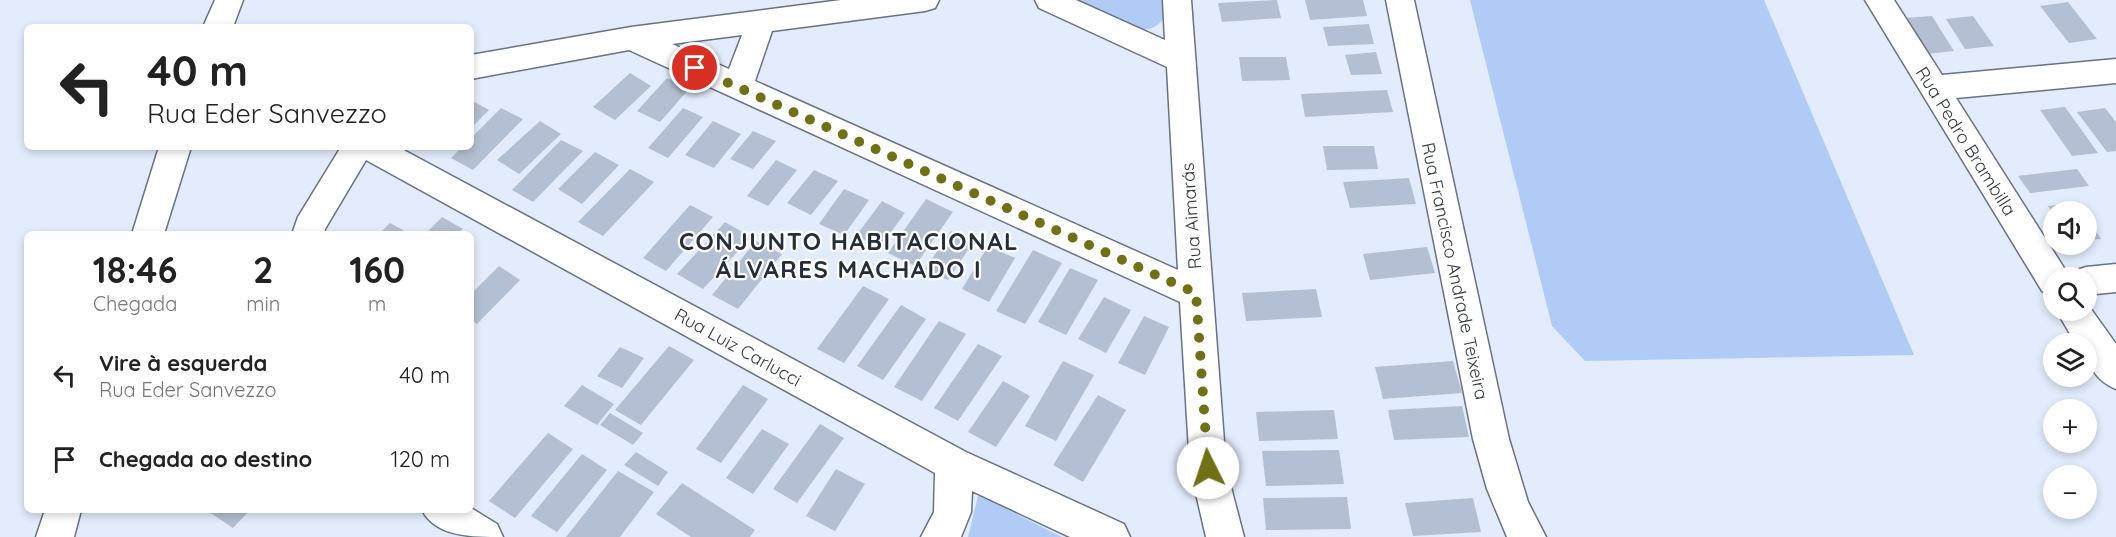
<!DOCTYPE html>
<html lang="pt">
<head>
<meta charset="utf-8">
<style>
	body { margin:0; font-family:Quicksand,sans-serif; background:#f2f2f2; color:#222; height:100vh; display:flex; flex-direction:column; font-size:22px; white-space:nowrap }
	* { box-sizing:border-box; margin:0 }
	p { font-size:20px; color:#767676 }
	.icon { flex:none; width:33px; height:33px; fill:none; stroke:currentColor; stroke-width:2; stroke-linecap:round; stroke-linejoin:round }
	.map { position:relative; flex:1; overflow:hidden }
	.side { position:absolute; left:24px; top:231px; width:450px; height:282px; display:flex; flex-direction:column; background:#fff; border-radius:9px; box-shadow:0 3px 9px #0003 }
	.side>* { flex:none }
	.banner { position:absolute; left:24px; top:24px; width:450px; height:126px; border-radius:9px; box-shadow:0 3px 9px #0003; background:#fff; color:#222; overflow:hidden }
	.buttons { position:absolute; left:2043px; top:201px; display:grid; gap:12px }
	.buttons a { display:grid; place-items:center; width:54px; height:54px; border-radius:50%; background:#fff; box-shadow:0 3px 9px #0003; font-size:30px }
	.pin { position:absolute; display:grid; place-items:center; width:51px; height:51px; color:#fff; margin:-26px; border:3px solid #fff; border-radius:50%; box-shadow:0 2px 6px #0007 }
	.me { position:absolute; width:66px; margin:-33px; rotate:356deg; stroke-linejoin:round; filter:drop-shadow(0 0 4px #0008) }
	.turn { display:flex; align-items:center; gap:21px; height:126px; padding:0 24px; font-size:27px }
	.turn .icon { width:78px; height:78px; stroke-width:2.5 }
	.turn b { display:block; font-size:42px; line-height:51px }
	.eta { display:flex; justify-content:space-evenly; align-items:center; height:102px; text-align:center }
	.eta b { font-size:36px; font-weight:700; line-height:42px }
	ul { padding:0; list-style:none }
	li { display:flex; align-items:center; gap:18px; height:84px; padding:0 24px }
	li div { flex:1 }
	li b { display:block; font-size:22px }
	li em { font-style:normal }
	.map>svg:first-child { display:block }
	.green { fill:#b0cbf6 }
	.building { fill:#b3bfd2 }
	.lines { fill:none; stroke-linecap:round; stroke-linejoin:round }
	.street-casing { stroke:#677283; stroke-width:3 }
	.street { fill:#fff; fill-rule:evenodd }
	.route { stroke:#707114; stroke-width:10; stroke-dasharray:0 18 }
	.labels { text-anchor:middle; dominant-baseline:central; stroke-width:4.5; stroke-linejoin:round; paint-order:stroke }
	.street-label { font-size:18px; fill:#343941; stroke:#fff }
	.district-label { font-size:24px; font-weight:bold; letter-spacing:1.5px; fill:#242d3c; stroke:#fff }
</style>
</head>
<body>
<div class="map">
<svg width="2116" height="537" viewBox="0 0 2116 537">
	<rect width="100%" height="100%" fill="#e2ecfc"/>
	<!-- green -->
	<path class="green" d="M1067,0H1167C1167,20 1158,32 1136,29Z
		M1470,0H1764L1914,355L1585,361L1552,326Z
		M978,496H981L1062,537H968Z"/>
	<!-- building -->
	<path class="building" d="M1277,0L1281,18L1222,22L1218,3Z
		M1305,0H1363L1367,16L1310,20Z
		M2068,2L2097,39L2069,43L2040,6Z
		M1932,16L1954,51L1926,54L1904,18Z
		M1973,16L1994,46L1965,49L1946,19Z
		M1369,24L1374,44L1328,46L1323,27Z
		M1376,52L1382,74L1351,75L1345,55Z
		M1239,57H1286L1290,80L1242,81Z
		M630,73L651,86L615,120L593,107Z
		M667,78L689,89L660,122L637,111Z
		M1387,90L1393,112L1305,117L1301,94Z
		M471,100L489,110L471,128Z
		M2065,107L2098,153L2072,156L2040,110Z
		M501,108L523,119L473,170L451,158L462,147H471V138Z
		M683,108L703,117L668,158L648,148Z
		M2105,108L2116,122V151L2107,152L2077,112Z
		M540,121L561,134L519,174L497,160Z
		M713,121L741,134L714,168L685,155Z
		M753,131L776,141L753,169L730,159Z
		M561,140L583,151L533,202L512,190Z
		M1323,146H1374L1378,169L1327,170Z
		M595,152L619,165L582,204L558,189Z
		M776,160L797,170L768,206L747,196Z
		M630,169L654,182L603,236L578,222Z
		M2077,169L2089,186L2030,193L2018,176Z
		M814,170L838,181L811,215L787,203Z
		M1409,178L1416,204L1350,208L1343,182Z
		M844,189L869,200L844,235L819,224Z
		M926,199L953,212L915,266L888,253Z
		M882,201L905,213L880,247L856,236Z
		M2079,203L2084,212H2054V215L2048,206Z
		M690,205L713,217L666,271L643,258Z
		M2086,215L2101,239L2086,240Z
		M442,217L463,229L458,234H425Z
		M725,222L751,237L703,289L677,274Z
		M390,223L410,234H379Z
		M951,231L974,241L948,280L925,269Z
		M756,241L782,254L738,309L712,295Z
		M988,246L1015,258L989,302L962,289Z
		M1427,247L1435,273L1370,280L1363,254Z
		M1033,250L1062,263L1025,324L996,311Z
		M499,266L520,280L477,324L471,320V294Z
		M1070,268L1098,280L1066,335L1038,322Z
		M863,286L889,299L844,363L817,349Z
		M1316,289L1322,317L1246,321L1242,293Z
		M1104,297L1131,310L1106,353L1078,339Z
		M901,305L926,319L883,380L857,366Z
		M1144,316L1169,327L1145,375L1118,363Z
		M939,321L966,334L922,401L894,387Z
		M978,344L1002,356L958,421L934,408Z
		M669,346L694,360L641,425L615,410Z
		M620,347L644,358L622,388L597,376Z
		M1063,361L1094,375L1056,441L1025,426Z
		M1453,361L1462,393L1383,399L1375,367Z
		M1003,381L1030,396L996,447L968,432Z
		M582,385L614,404L597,425L564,406Z
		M743,385L768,399L721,463L696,449Z
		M1098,395L1126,410L1083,482L1053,465Z
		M1462,406L1469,437L1394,440L1388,410Z
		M1334,410L1338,439L1259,441L1256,412Z
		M610,413L643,433L633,445L600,425Z
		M820,424L844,438L797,503L773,489Z
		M762,429L789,444L753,494L726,478Z
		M548,433L573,449L515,518L489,501Z
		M1339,450L1344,484L1266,486L1262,451Z
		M636,452L668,472L658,486L624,465Z
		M582,454L607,470L557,532L531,516Z
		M836,469L865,484L835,531L806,516Z
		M618,471L654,492L620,537H566Z
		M682,483L755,530L750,537H691L656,514Z
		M1347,497L1351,529L1266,530L1263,498Z
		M1473,498L1481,532L1413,536L1405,503Z
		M210,510H250L233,528L209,512Z"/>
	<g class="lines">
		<defs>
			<path id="street" d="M215,0H243L233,27H203Z
				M841,0H939L935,8L925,11L772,31L755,81L1178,270L1167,67L1039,8L1035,0H1076L1165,40L1163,0H1191L1226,468L1244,537H1206L1190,468L1180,302L629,50L471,79V55L631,27ZM742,35L729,69L672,44Z
				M1386,0H1414L1509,439L1528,502L1546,537H1507L1487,489L1473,439Z
				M1865,0H1894L1942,75L2116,59V83L1956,98L2066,271L2069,278H2054V295L2042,291Z
				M159,147H191L164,234H132Z
				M341,147H398L966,452L1124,524L1130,537H1070L972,491L971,512L961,537H921L934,512L935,473L366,160L325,229L324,234H292L298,217Z
				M2116,264V292L2086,295V278H2071L2074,271L2086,267Z
				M2086,302L2116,344V389C2096,381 2086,364 2086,344H2076L2056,310H2086Z
				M471,508L497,524L503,537C471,537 436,537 422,510H471Z
				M45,510H81L74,537H36Z"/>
		</defs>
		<!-- street casing -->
		<use href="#street" class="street-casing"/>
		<!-- street -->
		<use href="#street" class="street"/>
	</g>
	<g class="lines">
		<!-- route -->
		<path class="route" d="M695,68L1196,293L1208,468"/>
	</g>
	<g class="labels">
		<!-- street labels -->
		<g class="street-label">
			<text transform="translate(1966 141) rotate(58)">Rua Pedro Brambilla</text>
			<text transform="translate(1191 216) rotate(-94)">Rua Aimarás</text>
			<text transform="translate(1455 271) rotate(78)">Rua Francisco Andrade Teixeira</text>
			<text transform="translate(738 347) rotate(29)">Rua Luiz Carlucci</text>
		</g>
		<!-- district labels -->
		<g class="district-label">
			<text x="849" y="241">CONJUNTO HABITACIONAL<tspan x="849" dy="28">ÁLVARES MACHADO I</tspan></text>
		</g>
	</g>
</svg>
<div class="buttons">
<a><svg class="icon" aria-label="sound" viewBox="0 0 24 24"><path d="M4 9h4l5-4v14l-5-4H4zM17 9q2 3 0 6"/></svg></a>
<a><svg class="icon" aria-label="search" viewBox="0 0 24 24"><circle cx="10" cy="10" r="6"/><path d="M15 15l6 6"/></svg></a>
<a><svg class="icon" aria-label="layers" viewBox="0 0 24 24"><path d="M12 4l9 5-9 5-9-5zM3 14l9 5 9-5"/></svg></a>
<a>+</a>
<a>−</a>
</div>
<div class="pin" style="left:695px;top:68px;background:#d93025"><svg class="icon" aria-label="arrive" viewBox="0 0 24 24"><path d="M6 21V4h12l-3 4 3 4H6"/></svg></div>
<svg class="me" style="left:1208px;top:468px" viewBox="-20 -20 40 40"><circle r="19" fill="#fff"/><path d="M0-13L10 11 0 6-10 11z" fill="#707114"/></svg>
<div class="banner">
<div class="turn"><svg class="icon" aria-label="left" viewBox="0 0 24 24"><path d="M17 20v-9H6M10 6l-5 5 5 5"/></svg><div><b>40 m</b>Rua Eder Sanvezzo</div></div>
</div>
<section class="side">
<div class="eta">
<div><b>18:46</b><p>Chegada</p></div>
<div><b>2</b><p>min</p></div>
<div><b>160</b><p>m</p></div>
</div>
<ul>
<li><svg class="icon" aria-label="left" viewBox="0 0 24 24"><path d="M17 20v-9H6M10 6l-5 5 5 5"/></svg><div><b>Vire à esquerda</b><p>Rua Eder Sanvezzo</p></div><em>40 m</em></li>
<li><svg class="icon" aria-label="arrive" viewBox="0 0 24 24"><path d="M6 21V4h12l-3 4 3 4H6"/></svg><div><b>Chegada ao destino</b></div><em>120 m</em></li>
</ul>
</section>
</div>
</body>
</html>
